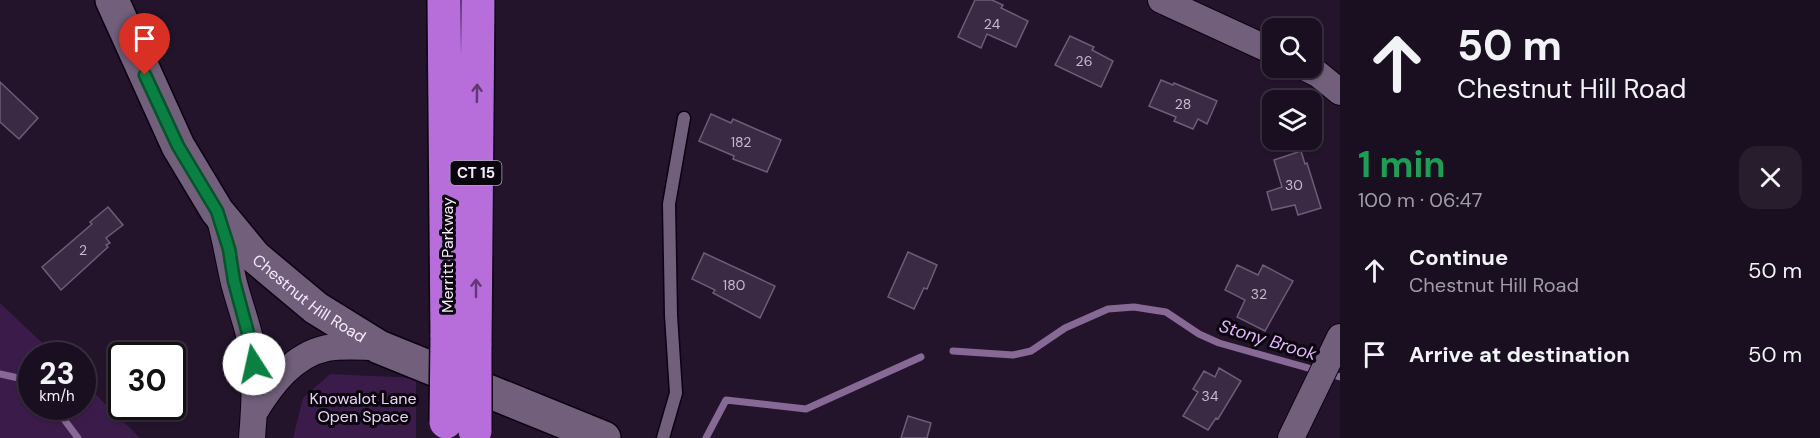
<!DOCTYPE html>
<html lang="en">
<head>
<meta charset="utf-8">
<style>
	body { margin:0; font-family:"DM Sans",sans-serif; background:#271d2d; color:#f1f3f6; height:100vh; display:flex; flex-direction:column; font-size:22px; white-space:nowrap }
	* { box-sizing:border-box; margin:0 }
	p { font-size:20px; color:#9f9ca5 }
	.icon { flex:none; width:33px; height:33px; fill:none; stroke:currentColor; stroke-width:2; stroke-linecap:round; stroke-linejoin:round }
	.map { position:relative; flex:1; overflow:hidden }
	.side { display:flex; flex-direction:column; background:#1a0f20; width:480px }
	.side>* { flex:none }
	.guide { background:#1a0f20; color:#f1f3f6; overflow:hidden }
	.tools { position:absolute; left:1262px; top:18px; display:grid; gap:12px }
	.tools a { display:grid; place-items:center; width:60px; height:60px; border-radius:12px; background:#1a0f20; box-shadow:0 2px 4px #0004,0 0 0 2px #382f3e; font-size:30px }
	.speed { position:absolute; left:18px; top:342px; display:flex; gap:12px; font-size:30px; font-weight:700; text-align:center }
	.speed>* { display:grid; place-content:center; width:78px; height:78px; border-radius:50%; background:#1a0f20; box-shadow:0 2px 4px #0004,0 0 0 2px #382f3e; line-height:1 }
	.speed small { font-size:15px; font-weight:400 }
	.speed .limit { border:3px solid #111; border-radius:9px; background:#fff; color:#111 }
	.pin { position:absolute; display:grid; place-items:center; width:51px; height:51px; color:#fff; margin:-62px -26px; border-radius:50% 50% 50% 0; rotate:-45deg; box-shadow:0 0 6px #0007 }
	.pin .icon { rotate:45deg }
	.me { position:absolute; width:66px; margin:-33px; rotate:350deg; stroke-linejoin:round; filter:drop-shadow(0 0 4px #0008) }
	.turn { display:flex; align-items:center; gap:21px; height:126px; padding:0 18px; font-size:27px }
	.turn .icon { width:78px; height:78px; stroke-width:2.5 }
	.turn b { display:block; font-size:42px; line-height:51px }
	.round { display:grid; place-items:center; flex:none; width:63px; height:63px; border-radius:18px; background:#271d2d }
	.head { display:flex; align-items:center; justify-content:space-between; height:102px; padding:0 18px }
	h1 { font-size:36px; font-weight:700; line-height:45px; color:#1e9e55 }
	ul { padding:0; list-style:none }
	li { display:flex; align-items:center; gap:18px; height:84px; padding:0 18px }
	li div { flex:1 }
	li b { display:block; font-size:22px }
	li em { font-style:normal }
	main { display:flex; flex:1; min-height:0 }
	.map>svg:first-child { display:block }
	.green { fill:#3b1b4a }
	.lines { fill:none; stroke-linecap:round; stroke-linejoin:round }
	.stream { stroke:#876996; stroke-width:7 }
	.building { fill:#3b2a43; stroke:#6e5c78; stroke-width:1.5 }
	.lane-casing { stroke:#0c0113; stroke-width:15 }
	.street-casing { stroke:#0c0113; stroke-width:28 }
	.secondary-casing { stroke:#0c0113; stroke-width:36 }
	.highway-casing { stroke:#0c0113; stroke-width:36 }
	.lane { stroke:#715f7b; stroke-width:12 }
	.street { stroke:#715f7b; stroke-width:26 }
	.secondary { stroke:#715f7b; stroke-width:33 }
	.highway { stroke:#b76eda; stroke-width:33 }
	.highway-bridge-casing { stroke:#0c0113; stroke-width:36; stroke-linecap:butt }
	.highway-bridge { stroke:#b76eda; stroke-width:33 }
	.oneway { stroke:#603974 }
	.route-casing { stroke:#07532c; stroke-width:15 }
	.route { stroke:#0b8043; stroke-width:10 }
	.labels { text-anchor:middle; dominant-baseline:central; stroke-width:6; stroke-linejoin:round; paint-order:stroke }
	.number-label { font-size:14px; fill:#c6bbcd }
	.shield { fill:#09040d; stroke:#aea6b4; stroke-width:1.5 }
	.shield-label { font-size:15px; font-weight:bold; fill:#f5ebfb }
	.street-label { font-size:16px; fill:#f5ebfb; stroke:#09040d }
	.park-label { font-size:16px; fill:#e9d2f5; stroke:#09040d }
	.water-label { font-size:18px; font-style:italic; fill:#e5b7fd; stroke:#09040d }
</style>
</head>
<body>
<main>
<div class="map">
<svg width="1340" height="438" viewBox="0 0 1340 438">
	<rect width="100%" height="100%" fill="#23142b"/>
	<!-- green -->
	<path class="green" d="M0,303L55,355L32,356V406H82L83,382L140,438H0Z
		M330,374L416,378V438H293L303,398Z"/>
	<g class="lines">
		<!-- stream -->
		<path class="stream" d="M953,351L1013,355L1031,351L1065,328L1108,309L1134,307L1166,312L1199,334L1219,343L1340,377
			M0,374L32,381
			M54,406L78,438
			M706,438L726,400L806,409L921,357"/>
	</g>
	<!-- building -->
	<path class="building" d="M975,0H992L1003,5L1001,8L1028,21L1016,47L987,34L981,48L958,37Z
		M1070,36L1094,47L1092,50L1113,61L1101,87L1055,65Z
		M1161,80L1173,85L1174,83L1217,101L1207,124L1198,119L1193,129L1174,121L1176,117L1149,106Z
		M0,82L38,118L19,139L0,122Z
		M711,114L731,123L733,119L781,140L767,172L733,159L734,156L699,141Z
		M1301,151L1305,164L1307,163L1321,208L1298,215L1295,205L1272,210L1267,192L1282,187L1274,160Z
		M108,207L123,225L106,238L110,243L106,245L108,247L61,290L42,267L92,224L90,222Z
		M908,252L937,265L927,289L924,288L914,309L888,297Z
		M704,253L775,286L760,318L713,293L715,290L692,279Z
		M1237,265L1258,275L1263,265L1293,281L1265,331L1237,317L1245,300L1225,290Z
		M1219,368L1241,381L1218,419L1216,418L1208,430L1183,416L1198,392L1193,389L1204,371L1215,377Z
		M908,416L931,423L927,438H901Z"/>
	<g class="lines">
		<defs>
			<path id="lane" d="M663,438L676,393L671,315L669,204L684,118"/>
			<path id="street" d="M1161,0L1272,51
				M1306,68L1318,74L1340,92
				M220,220C226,241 229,262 234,283C241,310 252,336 254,364C256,388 254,414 252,438
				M254,413C271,385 293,355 327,348C343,345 363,347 379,347
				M1291,438L1340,337"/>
			<g id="secondary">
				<path id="s1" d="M112,0L178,146L217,211L255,257L316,308L379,347L604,438"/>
			</g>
			<path id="highway" d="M444,0L447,337
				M475,346L478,0"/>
		</defs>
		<!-- lane casing -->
		<use href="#lane" class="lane-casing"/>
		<!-- street casing -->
		<use href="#street" class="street-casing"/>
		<!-- secondary casing -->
		<use href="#secondary" class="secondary-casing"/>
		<!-- highway casing -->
		<use href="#highway" class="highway-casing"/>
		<!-- lane -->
		<use href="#lane" class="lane"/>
		<!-- street -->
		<use href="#street" class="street"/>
		<!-- secondary -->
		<use href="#secondary" class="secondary"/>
		<!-- highway -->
		<use href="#highway" class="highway"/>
		<defs>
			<path id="highway-bridge" d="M446,422L447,337
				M475,431V346"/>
		</defs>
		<!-- highway-bridge casing -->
		<use href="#highway-bridge" class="highway-bridge-casing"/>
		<!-- highway-bridge -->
		<use href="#highway-bridge" class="highway-bridge"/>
	</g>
	<!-- one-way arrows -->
	<defs><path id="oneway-shaft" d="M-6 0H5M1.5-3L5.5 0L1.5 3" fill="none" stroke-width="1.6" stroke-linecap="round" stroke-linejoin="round" transform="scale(1.5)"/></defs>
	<g class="oneway">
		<use href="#oneway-shaft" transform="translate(477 93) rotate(-89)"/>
		<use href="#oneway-shaft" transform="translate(476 288) rotate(-90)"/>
	</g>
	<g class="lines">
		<defs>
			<path id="route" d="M145,75L178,146L217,211L229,249L234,281L249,337L254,364"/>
		</defs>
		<!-- route casing -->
		<use href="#route" class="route-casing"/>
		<!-- route -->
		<use href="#route" class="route"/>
	</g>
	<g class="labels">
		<!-- number labels -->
		<g class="number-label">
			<text x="992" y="24">24</text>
			<text x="1084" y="61">26</text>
			<text x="1183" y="104">28</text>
			<text x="741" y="142">182</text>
			<text x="1294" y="185">30</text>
			<text x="83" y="250">2</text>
			<text x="734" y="285">180</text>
			<text x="1259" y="294">32</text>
			<text x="1210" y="396">34</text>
		</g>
		<!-- shield labels -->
		<rect class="shield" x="450.5" y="161" width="51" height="24" rx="4.5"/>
		<g class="shield-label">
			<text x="476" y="173">CT 15</text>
		</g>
		<!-- street labels -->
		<g class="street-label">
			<text transform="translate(447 255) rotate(-90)">Merritt Parkway</text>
			<text stroke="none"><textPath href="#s1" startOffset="364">Chestnut Hill Road</textPath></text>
		</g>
		<!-- park labels -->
		<g class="park-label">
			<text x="363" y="398">Knowalot Lane<tspan x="363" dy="18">Open Space</tspan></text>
		</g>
		<!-- water labels -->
		<g class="water-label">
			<text transform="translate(1268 340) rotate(17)">Stony Brook</text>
		</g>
	</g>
</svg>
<div class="tools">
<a><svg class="icon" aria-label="search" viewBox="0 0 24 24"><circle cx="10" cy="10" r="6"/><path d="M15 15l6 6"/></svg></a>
<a><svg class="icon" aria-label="layers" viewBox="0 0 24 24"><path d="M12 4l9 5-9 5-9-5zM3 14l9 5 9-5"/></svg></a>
</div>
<div class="speed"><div>23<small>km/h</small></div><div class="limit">30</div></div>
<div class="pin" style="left:145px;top:75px;background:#d93025"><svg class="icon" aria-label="arrive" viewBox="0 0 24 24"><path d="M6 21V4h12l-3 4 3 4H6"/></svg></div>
<svg class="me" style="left:254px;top:364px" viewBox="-20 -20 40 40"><circle r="19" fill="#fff"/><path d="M0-13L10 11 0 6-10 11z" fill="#0b8043"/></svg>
</div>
<section class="side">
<div class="guide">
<div class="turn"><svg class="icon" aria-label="ahead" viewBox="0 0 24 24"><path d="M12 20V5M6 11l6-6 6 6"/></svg><div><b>50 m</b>Chestnut Hill Road</div></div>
</div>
<div class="head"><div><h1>1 min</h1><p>100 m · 06:47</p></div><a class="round"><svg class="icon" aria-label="close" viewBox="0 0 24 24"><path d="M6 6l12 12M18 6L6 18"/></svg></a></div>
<ul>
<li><svg class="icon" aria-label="ahead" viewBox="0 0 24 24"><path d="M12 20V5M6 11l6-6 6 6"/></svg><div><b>Continue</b><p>Chestnut Hill Road</p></div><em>50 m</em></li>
<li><svg class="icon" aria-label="arrive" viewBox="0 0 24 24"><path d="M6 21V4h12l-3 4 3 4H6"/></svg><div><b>Arrive at destination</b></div><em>50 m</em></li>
</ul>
</section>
</main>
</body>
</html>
